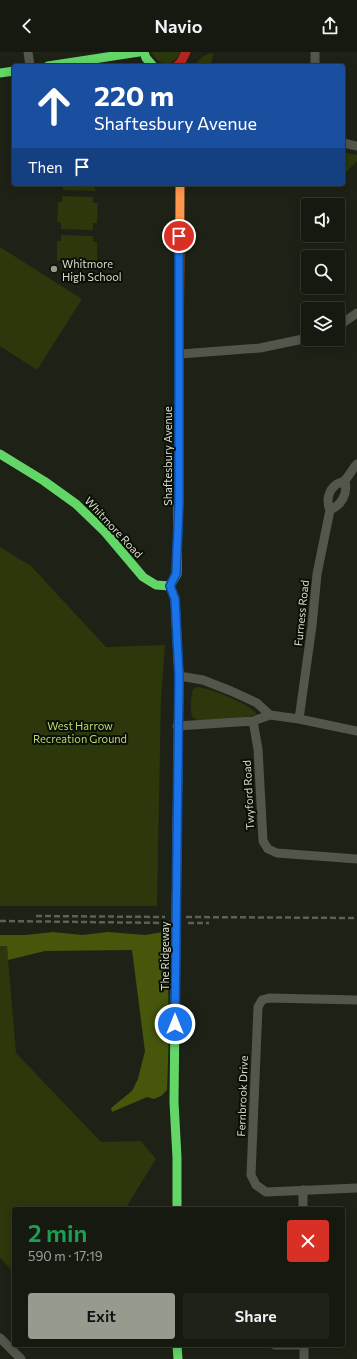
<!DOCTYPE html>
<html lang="en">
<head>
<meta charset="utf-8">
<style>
	body { margin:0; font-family:Commissioner,sans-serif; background:#1f2219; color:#f1f3f6; height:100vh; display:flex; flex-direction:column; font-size:15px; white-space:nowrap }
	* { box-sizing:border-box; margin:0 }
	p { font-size:13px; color:#9ea09f }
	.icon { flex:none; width:22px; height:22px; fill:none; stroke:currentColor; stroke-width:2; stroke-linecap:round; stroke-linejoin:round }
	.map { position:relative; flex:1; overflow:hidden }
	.panel { position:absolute; left:12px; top:1155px; width:333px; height:140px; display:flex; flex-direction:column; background:#161910; border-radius:4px; box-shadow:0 2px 10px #0003,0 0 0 1px #353830 }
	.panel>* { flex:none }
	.hud { position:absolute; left:12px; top:12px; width:333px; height:122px; border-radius:4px; box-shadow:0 2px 10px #0003,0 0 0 1px #353830; background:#1a4fa0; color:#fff; overflow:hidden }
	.buttons { position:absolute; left:301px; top:146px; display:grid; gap:8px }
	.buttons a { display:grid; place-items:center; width:44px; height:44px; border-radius:4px; background:#161910; box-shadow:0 2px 10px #0003,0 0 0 1px #353830; font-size:20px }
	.pin { position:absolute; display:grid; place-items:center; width:34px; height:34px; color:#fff; margin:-17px; border:2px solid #fff; border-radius:50%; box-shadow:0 1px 4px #0007 }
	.me { position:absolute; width:44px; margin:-22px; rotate:0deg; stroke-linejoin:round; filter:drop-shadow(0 0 3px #0008) }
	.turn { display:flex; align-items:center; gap:14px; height:84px; padding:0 16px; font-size:18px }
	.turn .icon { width:52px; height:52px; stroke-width:2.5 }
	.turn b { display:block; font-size:28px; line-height:34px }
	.then { display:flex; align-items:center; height:38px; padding:0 16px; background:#0003; gap:8px; font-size:15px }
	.round { display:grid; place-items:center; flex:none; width:42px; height:42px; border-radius:4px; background:#1f2219 }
	.headline { display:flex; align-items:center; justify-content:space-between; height:68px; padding:0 16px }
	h1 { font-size:24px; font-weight:600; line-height:30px; color:#1e9e55 }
	.action { display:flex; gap:8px; margin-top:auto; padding:8px 16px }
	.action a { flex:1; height:46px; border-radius:4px; background:#969b8d; color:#111; font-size:16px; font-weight:600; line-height:46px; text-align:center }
	.action a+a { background:#1f2219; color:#f1f3f6 }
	header { display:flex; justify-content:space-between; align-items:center; height:52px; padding:0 16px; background:#161910; font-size:18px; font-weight:600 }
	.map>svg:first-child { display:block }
	.green { fill:#2c370b }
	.forest { fill:#46570c }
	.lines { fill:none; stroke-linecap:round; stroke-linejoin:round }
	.street { stroke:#53564b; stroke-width:9 }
	.fast { stroke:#63d668; stroke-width:9 }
	.slow { stroke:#ff974d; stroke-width:9 }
	.jam { stroke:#b3261e; stroke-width:9 }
	.rail { stroke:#5d6156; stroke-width:2.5; stroke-dasharray:6 3; stroke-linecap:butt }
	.route-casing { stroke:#114b97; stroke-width:10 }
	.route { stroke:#1a73e8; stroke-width:7 }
	.poi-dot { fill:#969b8d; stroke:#0b0f05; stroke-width:1.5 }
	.labels { text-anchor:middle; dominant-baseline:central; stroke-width:4; stroke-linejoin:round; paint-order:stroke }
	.poi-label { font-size:11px; fill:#d7ddcd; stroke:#0b0f05; text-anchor:start }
	.street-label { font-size:11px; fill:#d7ddcd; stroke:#0b0f05 }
	.park-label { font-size:11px; fill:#bad870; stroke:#0b0f05 }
</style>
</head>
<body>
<header><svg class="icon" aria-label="back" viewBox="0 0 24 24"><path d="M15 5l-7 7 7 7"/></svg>Navio<svg class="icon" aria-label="share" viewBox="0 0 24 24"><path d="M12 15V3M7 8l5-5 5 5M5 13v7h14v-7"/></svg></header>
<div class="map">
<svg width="357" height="1307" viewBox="0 0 357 1307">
	<rect width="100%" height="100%" fill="#1e2115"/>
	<!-- green -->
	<path class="green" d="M151,0H180C179,3 177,6 175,8C166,16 155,9 151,0Z
		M213,1V4L210,14H194C200,6 203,3 213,1Z
		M343,100L357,103V109L343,123Z
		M59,132H99V133H95V139L63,138V132Z
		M62,144L93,145V151H98L97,171H93V178L61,177V171L57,170L58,150H62Z
		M61,183L93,184V190H97V210H93L92,216L61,215V209H57V189H61Z
		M0,195L82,247L37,318L0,294Z
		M0,495L31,514L106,595L165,593L161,647L157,854H0Z
		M197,635C210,636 247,651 256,661L255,663L224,668H197C194,666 193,666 192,664C190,659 191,642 193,637Z
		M0,894H7L16,1001L101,1090L141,1089L156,1107L125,1157H14V1220L0,1206Z"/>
	<!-- forest -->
	<path class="forest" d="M53,880L82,883L108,880L145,883L163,880C171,933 169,986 167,1038L161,1044L154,1047L147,1045L112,1060L111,1056L132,1039L138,1027L145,999L132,898L45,899L8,908L7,894H0V883H26Z"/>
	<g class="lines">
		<!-- street -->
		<path class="street" d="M28,0L30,14
			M315,0V14
			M343,91L357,94
			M338,274L357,261
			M180,302L260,296L308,286
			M330,458C342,453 348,441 345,429
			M179,624L203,628L231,639L257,651L270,663L299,667L357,679
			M299,667L312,574L317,522L330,458C326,449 328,438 337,432C340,431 343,430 345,428C350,423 352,417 357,412
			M253,669L258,697L263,789L268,797L277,801L357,807
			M177,674L253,669L270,663
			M357,948L269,946L262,948L258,955L251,1123L256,1133L266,1140L357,1136
			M303,1138V1157
			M0,1286L21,1307
			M275,1293H304
			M304,1307V1293"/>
		<!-- fast -->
		<path class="fast" d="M144,0L146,6L153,14
			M48,14L139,0
			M0,21L14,19
			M0,402L44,429L76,452L105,480L143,525L156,533L170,534
			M178,606L175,547L170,534L177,522L179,395
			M177,1157V1106L174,1050L177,789
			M177,1293L178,1307"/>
		<!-- slow -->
		<path class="slow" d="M179,395L180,132
			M177,789L179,624L178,606"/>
		<!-- jam -->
		<path class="jam" d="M177,14L181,10L186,0"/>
		<!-- rail -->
		<path class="rail" d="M36,864L165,865
			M186,865L357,866
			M0,869L168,871
			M188,871H209"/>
	</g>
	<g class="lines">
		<defs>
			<path id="route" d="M175,972L179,624L175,547L170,534L176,522L179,452V184"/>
		</defs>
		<!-- route casing -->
		<use href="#route" class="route-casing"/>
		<!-- route -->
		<use href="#route" class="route"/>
	</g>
	<!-- markers -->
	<circle class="poi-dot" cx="54" cy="217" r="4"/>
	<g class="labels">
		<!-- poi labels -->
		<g class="poi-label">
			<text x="62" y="211">Whitmore<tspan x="62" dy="13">High School</tspan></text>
		</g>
		<!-- street labels -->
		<g class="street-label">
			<text transform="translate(167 404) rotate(-90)">Shaftesbury Avenue</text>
			<text transform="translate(114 475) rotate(47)">Whitmore Road</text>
			<text transform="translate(301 561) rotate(-84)">Furness Road</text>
			<text transform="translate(248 743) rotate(-93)">Twyford Road</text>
			<text transform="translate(164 904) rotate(-90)">The Ridgeway</text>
			<text transform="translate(242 1044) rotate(-88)">Fernbrook Drive</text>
		</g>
		<!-- park labels -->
		<g class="park-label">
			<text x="80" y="673">West Harrow<tspan x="80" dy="13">Recreation Ground</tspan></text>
		</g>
	</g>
</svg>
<div class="buttons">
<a><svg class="icon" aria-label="sound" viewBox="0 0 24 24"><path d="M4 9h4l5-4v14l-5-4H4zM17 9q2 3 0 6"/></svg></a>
<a><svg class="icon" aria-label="search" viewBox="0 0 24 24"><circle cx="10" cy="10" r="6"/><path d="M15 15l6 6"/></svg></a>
<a><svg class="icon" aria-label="layers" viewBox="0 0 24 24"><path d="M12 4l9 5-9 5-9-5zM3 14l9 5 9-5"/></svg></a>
</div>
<div class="pin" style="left:179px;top:184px;background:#d93025"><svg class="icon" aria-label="arrive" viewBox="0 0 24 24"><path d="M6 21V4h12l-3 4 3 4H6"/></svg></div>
<svg class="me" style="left:175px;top:972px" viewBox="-20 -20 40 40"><circle r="17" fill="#1a73e8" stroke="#fff" stroke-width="3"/><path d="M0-11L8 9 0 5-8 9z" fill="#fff"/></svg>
<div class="hud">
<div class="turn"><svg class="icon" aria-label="ahead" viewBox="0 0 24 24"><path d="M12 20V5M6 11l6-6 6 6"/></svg><div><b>220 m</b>Shaftesbury Avenue</div></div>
<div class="then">Then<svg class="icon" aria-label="arrive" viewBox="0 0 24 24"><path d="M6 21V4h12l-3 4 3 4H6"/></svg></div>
</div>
<section class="panel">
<div class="headline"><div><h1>2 min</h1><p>590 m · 17:19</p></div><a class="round" style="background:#d93025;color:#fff"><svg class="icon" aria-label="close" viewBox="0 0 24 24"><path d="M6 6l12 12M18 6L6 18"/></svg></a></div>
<div class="action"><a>Exit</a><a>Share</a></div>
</section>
</div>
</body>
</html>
